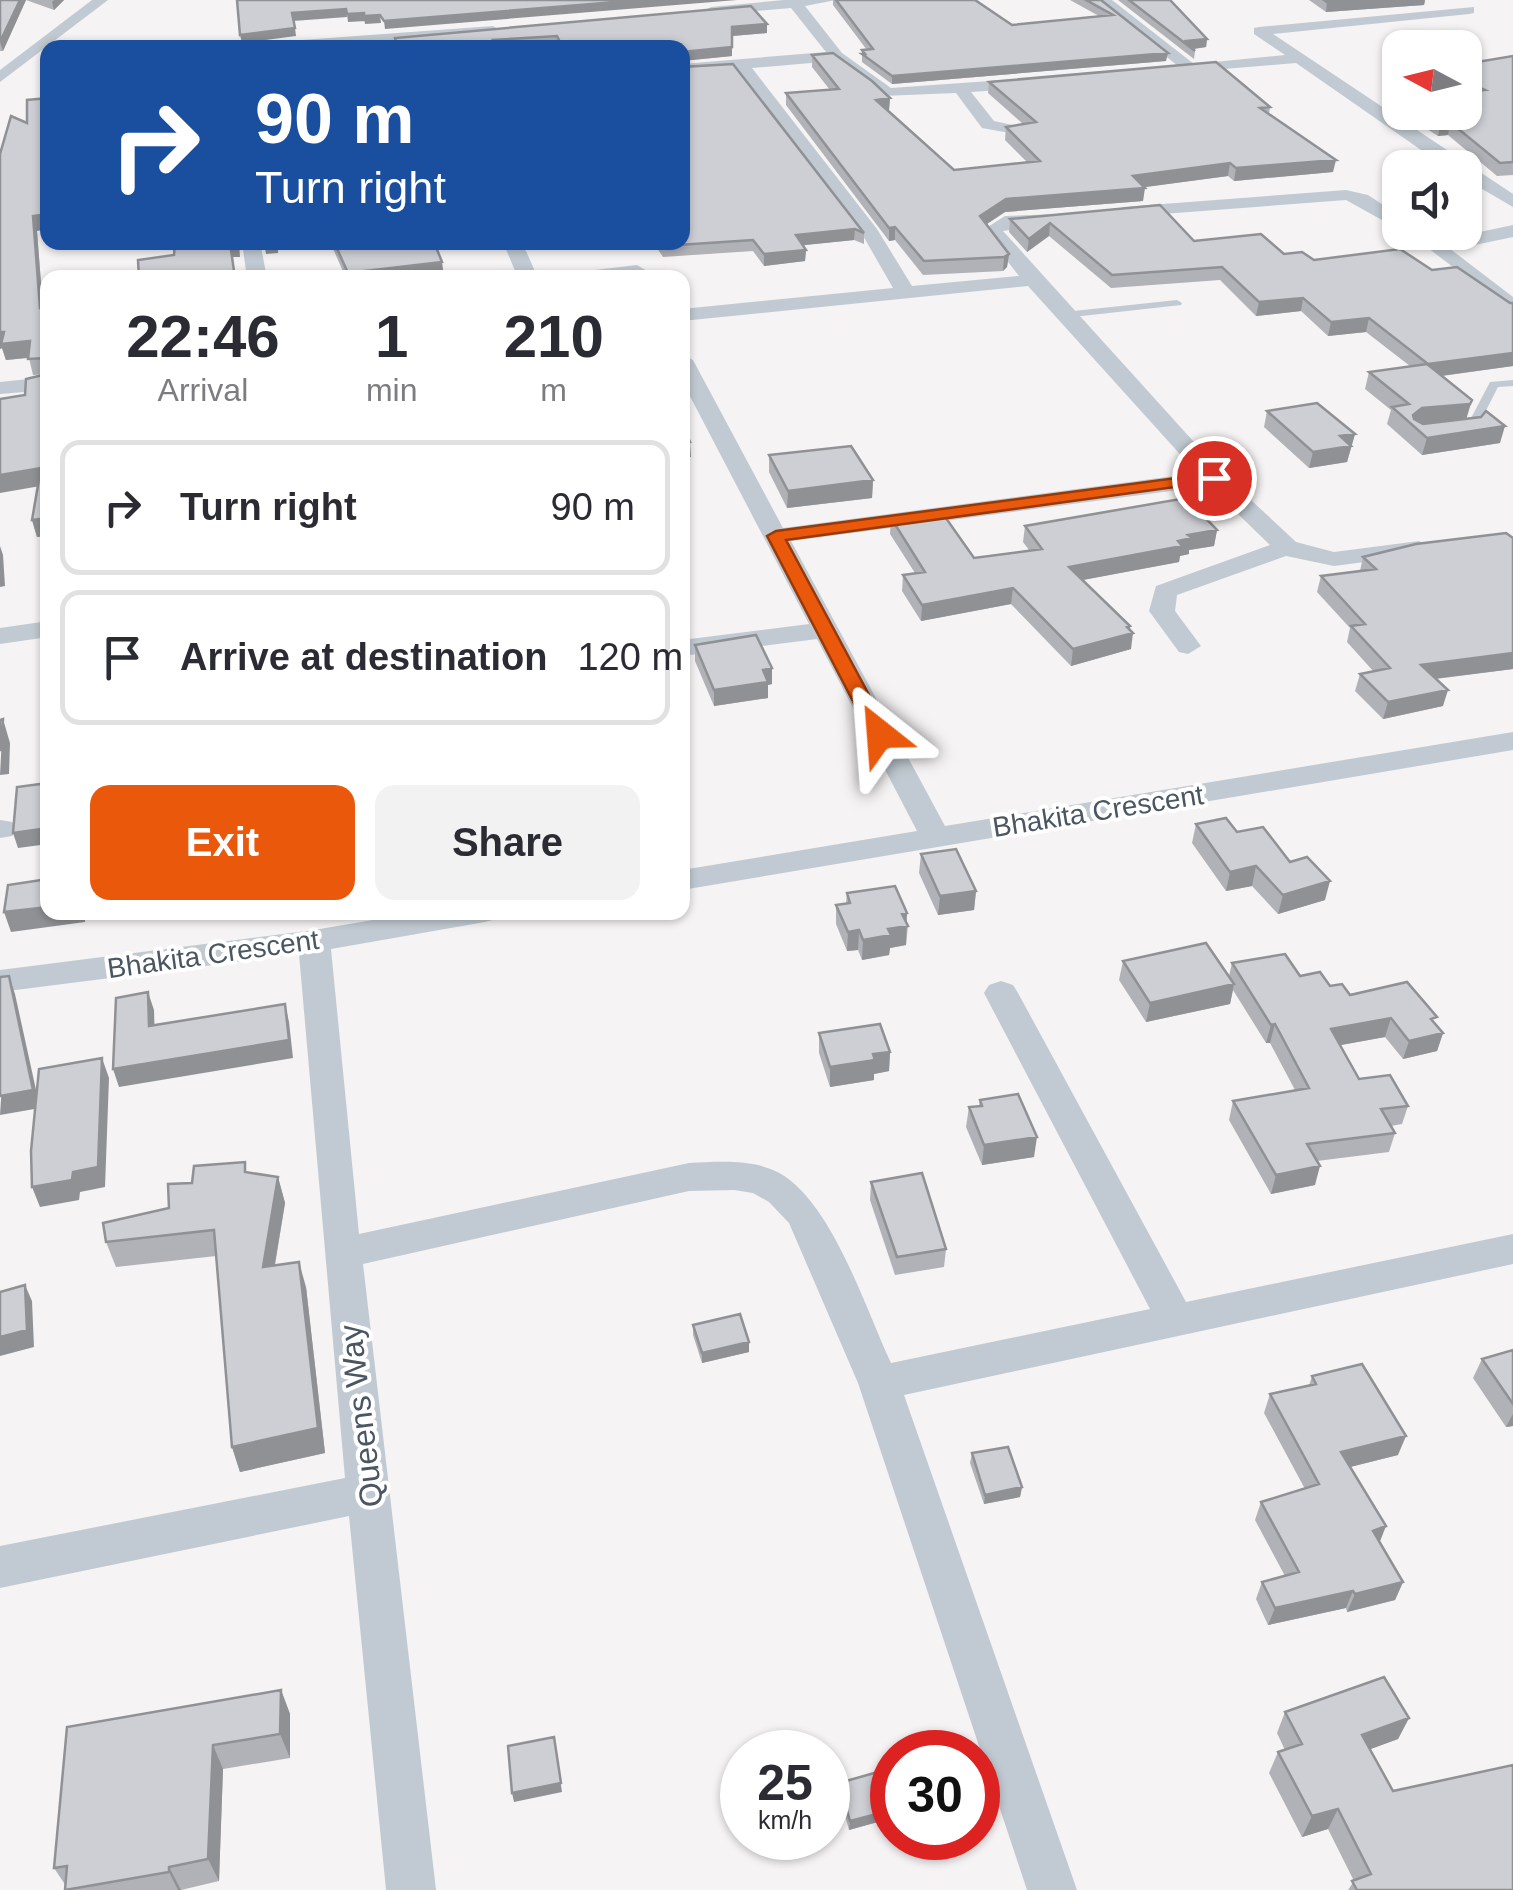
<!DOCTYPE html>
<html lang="en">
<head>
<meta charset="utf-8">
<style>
	body { margin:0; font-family:Arial,sans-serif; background:#f2f2f3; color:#2b2b33; height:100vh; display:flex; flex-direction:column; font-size:38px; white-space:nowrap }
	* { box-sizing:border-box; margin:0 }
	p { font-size:32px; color:#7c7c81 }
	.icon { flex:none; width:55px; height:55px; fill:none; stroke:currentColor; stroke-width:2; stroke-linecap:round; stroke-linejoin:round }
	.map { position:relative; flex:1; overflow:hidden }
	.side { position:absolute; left:40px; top:270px; width:650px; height:650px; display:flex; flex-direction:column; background:#fff; border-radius:20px; box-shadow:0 2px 8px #0004 }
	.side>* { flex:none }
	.hud { position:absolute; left:40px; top:40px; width:650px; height:210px; border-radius:20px; box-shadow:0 2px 8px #0004; background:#1a4fa0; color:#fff; overflow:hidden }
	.needle { width:65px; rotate:277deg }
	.tools { position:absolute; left:1382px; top:30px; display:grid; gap:20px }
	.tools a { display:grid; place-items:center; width:100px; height:100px; border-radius:20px; background:#fff; box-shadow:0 2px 8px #0004; font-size:50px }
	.speed { position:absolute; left:720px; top:1730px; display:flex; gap:20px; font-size:50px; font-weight:700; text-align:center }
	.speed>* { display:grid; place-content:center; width:130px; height:130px; border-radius:50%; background:#fff; box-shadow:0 2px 8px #0004; line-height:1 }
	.speed small { font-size:25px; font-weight:400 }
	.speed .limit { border:15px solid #d22; background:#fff; color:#111 }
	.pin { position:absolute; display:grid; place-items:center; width:85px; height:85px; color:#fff; margin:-42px; border:5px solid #fff; border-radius:50%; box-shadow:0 2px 10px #0007 }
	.me { position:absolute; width:110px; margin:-55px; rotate:332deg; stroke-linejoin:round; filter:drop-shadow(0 0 8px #0008) }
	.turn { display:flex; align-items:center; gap:35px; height:210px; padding:0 50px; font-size:45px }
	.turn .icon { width:130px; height:130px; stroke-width:2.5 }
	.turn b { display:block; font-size:70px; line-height:85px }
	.eta { display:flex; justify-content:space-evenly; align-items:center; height:170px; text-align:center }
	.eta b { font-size:60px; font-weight:800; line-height:70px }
	.button { display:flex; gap:20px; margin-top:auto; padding:20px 50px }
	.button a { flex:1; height:115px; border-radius:20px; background:#ea580c; color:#fff; font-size:40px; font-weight:800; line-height:115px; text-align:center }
	.button a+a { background:#f2f2f3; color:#2b2b33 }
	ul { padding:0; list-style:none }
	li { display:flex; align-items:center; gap:30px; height:135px; margin:0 20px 15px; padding:0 30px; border:5px solid #e1e1e2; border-radius:20px }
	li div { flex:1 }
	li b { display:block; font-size:38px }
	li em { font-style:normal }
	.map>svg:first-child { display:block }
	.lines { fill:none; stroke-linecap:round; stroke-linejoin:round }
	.service { fill:#c1cad2; fill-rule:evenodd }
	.minor { fill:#c1cad2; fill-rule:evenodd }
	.wall { fill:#b0b2b7 }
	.shaded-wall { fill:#909195 }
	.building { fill:#cdcfd5; stroke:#909195; stroke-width:2.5 }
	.route { fill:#ea580c; stroke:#983908; stroke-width:2.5 }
	.labels { text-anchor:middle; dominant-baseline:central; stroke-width:8; stroke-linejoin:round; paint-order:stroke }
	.street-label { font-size:28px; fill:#4a5661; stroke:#fff }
	.near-street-label { font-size:32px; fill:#4a5661; stroke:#fff }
</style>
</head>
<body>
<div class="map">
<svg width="1513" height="1890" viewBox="0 0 1513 1890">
	<rect width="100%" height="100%" fill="#f5f3f3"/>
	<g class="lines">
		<!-- service -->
		<path class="service" d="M1177,300L1182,303L1181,305L1064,318L1059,315L1064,312Z
			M1513,380V386L1498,387L1476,430L1459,431V425L1469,422L1490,382Z"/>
		<!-- minor -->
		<path class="minor" d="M92,0H108L0,82V70Z
			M784,0H836L805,6L842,53L891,88L1031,78L1039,83L1031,88L971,92L994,121L1021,127V135L982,128L956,93L882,96L834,61L752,68L877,229L912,286L1019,276L983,230L1005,216L1060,214V222L1003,231L1222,473L1296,542L1334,552L1419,541L1431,548L1419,555L1334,566L1286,556L1177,595L1175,611L1201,646L1188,654L1179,652L1149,611L1156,586L1270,545L1209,486L791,541L945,826L1513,732V750L682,890V870L917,831L817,639L682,656V640L809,624L682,381V354L693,360L783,528L1197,473L1028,286L682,321V309L893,288L862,234L738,69L682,74V64L826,52L791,8L711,15L704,11L711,7Z
			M1096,0H1112L1194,64L1285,55L1254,34V28L1259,27L1474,7V13L1469,14L1273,34L1513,194V207L1465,179V168H1447L1296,63L1175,73L1172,70L1178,66Z
			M493,26L500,30L498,33L316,48H241L248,44Z
			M1346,190L1368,195L1400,216V230L1346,200L1123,217L1114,212L1123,207Z
			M1513,225V237L1470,246L1445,245L1513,297V313L1415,238L1424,232L1470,234Z
			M242,242H260L267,278H247Z
			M503,242H522L538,278H518Z
			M637,265L647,271L644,275L569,278L578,272Z
			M48,377V390L0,394V382Z
			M48,621V637L0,644V628Z
			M0,820L12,822L16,829L12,836L0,838Z
			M420,912H501L496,919L485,922L331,949L359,1234L689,1163C716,1162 747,1159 773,1170C829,1193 865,1308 891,1363L1150,1309L984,993L989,985L1001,981L1013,985L1018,993L1186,1302L1513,1234V1264L904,1395L1077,1890H1027L858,1383L789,1223L769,1202L753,1193L734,1190L689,1191L363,1264L436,1890H386L349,1516L0,1588V1546L345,1478L299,954L0,992V970L314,930Z"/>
	</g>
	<!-- wall -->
	<path class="wall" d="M0,0H64L54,10L26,0L3,51H0Z
		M833,0H975L1012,25L1099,16L1070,0H1101L1166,61L892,84L862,62V50H867L833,5Z
		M1118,0H1170L1207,39L1206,47L1193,49L1195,51L1194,59Z
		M1309,0H1425L1424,5L1326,12Z
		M767,24V33L732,36V56L682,61V48H559L558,46L523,48H396L395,38Z
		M812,55L890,98L889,110H888L954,170L1027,162L1005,140L1006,127L1023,124L988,93L989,82L1270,107L1269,114L1333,172L1234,181L1228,176L1144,187L1143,201L1005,212L987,224L1009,254L1007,267L1003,271L923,275L895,240L889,241L786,105V93L830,90L812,67Z
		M1513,56V175L1497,176L1448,135L1438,136L1400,112H1465V64Z
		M682,67L864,233V244L854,240L803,245L806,250L805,261L764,266L753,251L663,257L653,242H682Z
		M1399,98H1400V112L1396,110Z
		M0,154L37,231L43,308L48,307V536L37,537L32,520L38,486L25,395L46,374L33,375L29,358L6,360L2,348L0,349Z
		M1160,205L1194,241L1284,254L1314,260L1432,270L1513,303V366L1442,376L1467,419L1500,443L1422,455L1387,424L1391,410L1365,389L1369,372L1410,366L1366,332L1328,336L1301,311L1256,316L1220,280L1111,288L1049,236L1027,252L1009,232L1010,219Z
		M330,242H434L444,276L346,278Z
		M1267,411L1355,434L1347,462L1309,468L1264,427Z
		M769,455L873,480L872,498L787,508L769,472Z
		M891,518L974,558L1029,550L1023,542L1025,526L1217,530L1214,546L1189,550V554L1180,556L1179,562L1082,580L1130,629L1131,649L1071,666L1011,604L921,621L902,591L903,575L915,573L890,534Z
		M1513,538V669L1436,679L1443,706L1383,719L1355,691L1360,674L1374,672L1347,642L1350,628L1317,592L1321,576L1360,571L1363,557Z
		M695,645L772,684L768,685V698L714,706L695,661Z
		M1196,824L1237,832L1290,862L1325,900L1278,914L1252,886L1226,891L1192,843Z
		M921,854L976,891L974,910L938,915L919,873Z
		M847,893L906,923L908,926L906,945L890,948L889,955L862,960L858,950L847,951L836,924V905L846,903Z
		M1123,961L1229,976L1232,963L1300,976L1350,995L1435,1023L1443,1033L1437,1051L1403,1059L1385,1037L1340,1045L1359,1079L1408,1106L1402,1124L1391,1126L1395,1133L1389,1152L1317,1161L1315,1185L1271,1194L1229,1120L1233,1101L1295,1090L1270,1043H1266L1233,990L1230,1004L1146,1022L1119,980Z
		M819,1033L890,1052L889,1071L874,1074V1080L830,1087L819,1053Z
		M980,1100L1034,1157L982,1165L966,1127L969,1107L979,1106Z
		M248,1173L278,1177L285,1203L275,1265L306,1287L325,1453L240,1472L232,1447L216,1256L116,1267L106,1242L169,1208L192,1183Z
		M871,1182L946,1249L944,1267L895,1275L870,1200Z
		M693,1325L749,1342V1352L702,1363L693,1335Z
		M1513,1350V1426L1506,1427L1473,1378L1482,1359Z
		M1312,1376L1398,1455L1350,1467L1380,1542L1403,1582L1395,1600L1347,1612L1346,1608L1268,1625L1256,1599L1262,1582L1285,1576L1255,1520L1261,1502L1305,1489L1264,1413L1270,1394L1309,1386Z
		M972,1453L1022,1487L1020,1497L984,1504L970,1463Z
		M281,1690L290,1714V1758L223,1769L219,1881L181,1890H65L66,1886L54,1868Z
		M1285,1712L1409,1718L1398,1739L1370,1749L1393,1791L1513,1890H1348L1354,1881L1328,1829L1302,1837L1269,1773L1278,1752L1285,1750L1277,1733Z
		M892,1768V1818L849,1830L838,1791L839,1783Z"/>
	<!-- shaded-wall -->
	<path class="shaded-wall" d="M20,0H26L3,51L0,42Z
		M54,0H64L54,10L52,2Z
		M641,0H737L385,29L384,21Z
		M1361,0H1425L1424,5L1326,12L1327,2Z
		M346,9L347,17L293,21L292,13Z
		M364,13L365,21L348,22L347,14Z
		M380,15L381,23L365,24L364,16Z
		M767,24V33L732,36V27Z
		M295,28L296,36L242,43L240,35Z
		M1207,39L1206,47L1193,49L1186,41Z
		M732,47V56L682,61V52Z
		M1168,53L1166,61L892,84V76Z
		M890,98L889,110L876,112V100Z
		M1450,122L1448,135L1438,136L1441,123Z
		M1336,160L1333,172L1234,181L1236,168Z
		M1230,163L1228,176L1131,189L1133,176Z
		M1145,188L1143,201L1005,212L979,229L980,216L1006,199Z
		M48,214V229L37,231L44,324L40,308L33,216Z
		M1050,223L1049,236L1027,252L1029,239Z
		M895,227V240L889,241V228Z
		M855,229L854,240L796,246V235Z
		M239,242L240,257H232L230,243Z
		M264,242H278V253L266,254Z
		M806,250L805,261L764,266V254Z
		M1009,254L1007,267L1003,271L1004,257Z
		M442,262L444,276L434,278H349L348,273Z
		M1303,298L1301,311L1256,316L1259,302Z
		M1369,318L1366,332L1328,336L1331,322Z
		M0,332H4L30,341L34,357L6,360L2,348L0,349Z
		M1513,353V366L1425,378L1428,364Z
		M1472,400L1466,420L1418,425L1413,415L1422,408Z
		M1505,426L1500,443L1422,455L1427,438Z
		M1355,434L1347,462L1309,468L1313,452L1340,436Z
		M690,442L691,457L682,458V443Z
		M41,468L46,485L0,493V475Z
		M873,480L872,498L787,508L788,491Z
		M48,518V536L37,537L32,520Z
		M1217,530L1214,546L1189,550V554L1180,556L1179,562L1067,583L1069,567L1178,541L1188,535Z
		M0,546L3,555L5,586L0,587Z
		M1013,588L1011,604L921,621L922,605Z
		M1130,626L1129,634L1133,633L1131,649L1071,666L1073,649Z
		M1513,653V669L1416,681L1421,665Z
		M772,668V684L768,685V698L714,706V690L763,670Z
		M1448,690L1443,706L1383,719L1388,702Z
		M3,719L10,743L9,774L0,775Z
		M48,828V844L18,848L13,833Z
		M1256,866L1252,886L1226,891L1230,872Z
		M1330,881L1325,900L1278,914L1283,895Z
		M976,891L974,910L938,915L940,896Z
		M48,907V912H85V922L11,932L4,912Z
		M116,912H156L117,918Z
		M907,913L906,945L890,948L889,955L862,960L863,940L888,929L902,914Z
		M859,930L858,950L847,951L848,932Z
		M9,976L15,994L40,1108L0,1115Z
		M1234,984L1230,1004L1146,1022L1150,1003Z
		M148,992L154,1010L155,1044L149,1026Z
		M285,1004L289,1022L293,1058L119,1087L113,1069Z
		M1391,1018L1385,1037L1325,1048L1331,1029Z
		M1275,1024L1270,1043H1266L1271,1025Z
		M1443,1033L1437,1051L1403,1059L1409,1041Z
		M890,1052L889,1071L874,1074V1080L830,1087V1067L873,1054Z
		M102,1058L109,1078L105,1187L80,1192L79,1200L40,1207L32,1187L73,1172Z
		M1037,1137L1034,1157L982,1165L984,1145Z
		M1320,1166L1315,1185L1271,1194L1276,1175Z
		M278,1177L285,1203L270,1293L263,1267Z
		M299,1262L306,1287L325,1453L240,1472L232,1447Z
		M25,1285L32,1301L34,1347L0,1356V1337Z
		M749,1342V1352L702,1363V1353Z
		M1513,1414V1426L1506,1427Z
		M1406,1436L1398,1455L1334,1471L1341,1452Z
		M1022,1487L1020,1497L984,1504L985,1495Z
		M1386,1526L1379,1544L1373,1531Z
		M1403,1582L1395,1600L1347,1612L1355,1594Z
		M1353,1591L1346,1608L1268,1625L1275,1608Z
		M281,1690L290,1714V1758L280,1734Z
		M1409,1718L1398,1739L1352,1756L1362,1735Z
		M554,1737L562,1792L514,1802L512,1793Z
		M213,1745L223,1769L219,1881L208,1859Z
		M1338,1809L1328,1829L1302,1837L1312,1816Z
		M892,1810V1818L849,1830L850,1821Z
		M169,1867L181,1890H178L169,1872Z"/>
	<!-- building -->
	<path class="building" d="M0,0H20L0,42Z
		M237,0H641L384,21L380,15L364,16V13L347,14L346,9L292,13L295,28L240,35Z
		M836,0H975L1012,25L1113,15L1086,0H1101L1168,53L892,76L862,54H865L862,50L873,49Z
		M1129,0H1170L1207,39L1186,41L1195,51Z
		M1324,0H1361L1327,2Z
		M751,6L767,24L732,27V47L682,52V48H563L557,36L493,40L497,48H398L395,38Z
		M242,45H298V48H243Z
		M833,53L872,81L890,98L876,100L954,170L1040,161L1006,127L1036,122L989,82L1216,62L1270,107L1260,108L1336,160L1236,168L1230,163L1133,176L1145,188L1006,199L980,216L1009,254L1004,257L924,261L895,227L889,228L786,93L839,89L812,55Z
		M1513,56V162L1500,163L1450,122L1441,123L1423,112H1465V92L1485,90L1465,81V64Z
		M733,64L864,233L855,229L796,235L806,250L764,254L753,240L663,246L660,242H682V67Z
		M48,98V214L33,216L40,308L48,307V518L32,520L41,468L0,475V399L25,395L26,379L47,374L46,358L28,359L30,341L1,344L4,332H0V154L11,116L27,123V100Z
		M1160,205L1194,241L1261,234L1284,254L1302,252L1314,260L1400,249L1432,270L1457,267L1510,303H1513V353L1428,364L1369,318L1331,322L1303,298L1259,302L1222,267L1112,275L1050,223L1029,239L1010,219Z
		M175,242H231L230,243L235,278H139L138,260L174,255Z
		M334,242H434L442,262L348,273Z
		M1427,364L1472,400L1470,404L1422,408L1413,415L1414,419L1423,424L1481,417L1486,411L1505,426L1427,438L1392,407L1409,404L1369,372Z
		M1317,403L1355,434L1340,436L1351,446L1313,452L1267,411Z
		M682,424L690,442L682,443Z
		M851,446L873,480L788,491L769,455Z
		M1186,498L1217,530L1188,535L1192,538L1178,541L1182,546L1069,567L1130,626L1127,627L1133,633L1073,649L1013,588L922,605L903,575L925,572L891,518L941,511L974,558L1042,549L1025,526Z
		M1506,533L1513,538V653L1421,665L1448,690L1388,702L1360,674L1390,668L1351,626L1365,624L1321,576L1376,569L1363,557L1416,544Z
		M756,635L772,668L763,670L768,682L714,690L695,645Z
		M3,719L1,750H0V720Z
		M48,783V828L13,833L17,787Z
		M1226,818L1237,832L1263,827L1290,862L1307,857L1330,881L1283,895L1256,866L1230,872L1196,824Z
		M956,849L976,891L940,896L921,854Z
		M48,879V907L4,912L8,885Z
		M895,886L907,913L902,914L908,926L888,929L891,935L863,940L859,930L848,932L836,905L850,903L847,893Z
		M1206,943L1234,984L1150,1003L1123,961Z
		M1285,954L1300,976L1320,972L1330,986L1342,984L1350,995L1407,982L1437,1017L1431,1019L1443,1033L1409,1041L1391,1018L1331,1029L1359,1079L1390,1075L1408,1106L1381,1109L1395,1133L1307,1144L1320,1166L1276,1175L1233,1101L1309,1088L1275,1024L1271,1025L1232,963Z
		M9,976L33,1090L0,1096V977Z
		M148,992L149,1026L285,1004L289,1040L113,1069L116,998Z
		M880,1024L890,1052L873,1054L875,1060L830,1067L819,1033Z
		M102,1058L98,1167L73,1172L72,1180L32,1187L31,1151L39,1069Z
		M1018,1094L1037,1137L984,1145L969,1107L982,1106L980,1100Z
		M245,1162V1172L278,1177L263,1267L299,1262L318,1428L232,1447L214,1230L106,1242L103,1223L169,1208L168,1184L192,1183L194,1166Z
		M922,1173L946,1249L897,1257L871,1182Z
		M25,1285L27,1330L0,1337V1292Z
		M740,1314L749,1342L702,1353L693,1325Z
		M1513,1350V1404L1482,1359Z
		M1362,1364L1406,1436L1341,1452L1386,1526L1373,1531L1403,1582L1355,1594L1353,1591L1275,1608L1262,1582L1299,1572L1261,1502L1319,1484L1270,1394L1316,1384L1312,1376Z
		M1008,1447L1022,1487L985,1495L972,1453Z
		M1384,1677L1409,1718L1362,1735L1393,1791L1513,1765V1890H1357L1352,1881L1371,1874L1338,1809L1312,1816L1278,1752L1302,1744L1285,1712Z
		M281,1690L280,1734L213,1745L208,1859L169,1867V1872L65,1890L67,1866L54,1868L67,1727Z
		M554,1737L561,1783L512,1793L508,1746Z
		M892,1768V1810L850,1821L839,1783Z"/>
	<!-- route -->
	<path class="route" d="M1214,473L1219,475V481L786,540L890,734L880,739L870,734L767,536L776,531Z"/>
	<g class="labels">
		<!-- street labels -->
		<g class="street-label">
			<text transform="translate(1098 811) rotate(-9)">Bhakita Crescent</text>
			<text transform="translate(213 954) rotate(-8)">Bhakita Crescent</text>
		</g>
		<!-- near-street labels -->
		<g class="near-street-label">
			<text transform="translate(361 1416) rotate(-97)">Queens Way</text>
		</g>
	</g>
</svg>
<div class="tools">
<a><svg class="needle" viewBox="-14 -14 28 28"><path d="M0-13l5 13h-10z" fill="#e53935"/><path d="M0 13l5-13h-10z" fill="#7c7c81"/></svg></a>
<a><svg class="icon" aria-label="sound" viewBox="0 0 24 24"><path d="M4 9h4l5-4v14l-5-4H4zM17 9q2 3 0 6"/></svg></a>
</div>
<div class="speed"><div>25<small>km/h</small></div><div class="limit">30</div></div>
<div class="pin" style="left:1214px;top:478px;background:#d93025"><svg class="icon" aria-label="arrive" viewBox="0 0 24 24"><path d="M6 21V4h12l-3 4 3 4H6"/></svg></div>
<svg class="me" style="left:880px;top:734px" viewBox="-20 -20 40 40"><path d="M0-17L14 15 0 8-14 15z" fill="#ea580c" stroke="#fff" stroke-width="4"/></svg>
<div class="hud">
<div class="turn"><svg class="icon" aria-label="right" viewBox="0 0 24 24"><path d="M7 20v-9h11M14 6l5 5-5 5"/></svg><div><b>90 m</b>Turn right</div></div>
</div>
<section class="side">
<div class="eta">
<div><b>22:46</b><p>Arrival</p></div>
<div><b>1</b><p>min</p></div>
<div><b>210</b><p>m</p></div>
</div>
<ul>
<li><svg class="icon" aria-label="right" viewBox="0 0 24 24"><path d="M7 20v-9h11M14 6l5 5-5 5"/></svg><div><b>Turn right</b></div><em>90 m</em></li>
<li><svg class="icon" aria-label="arrive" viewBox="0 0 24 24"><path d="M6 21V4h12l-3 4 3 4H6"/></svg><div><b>Arrive at destination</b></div><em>120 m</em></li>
</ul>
<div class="button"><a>Exit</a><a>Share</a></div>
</section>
</div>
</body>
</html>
